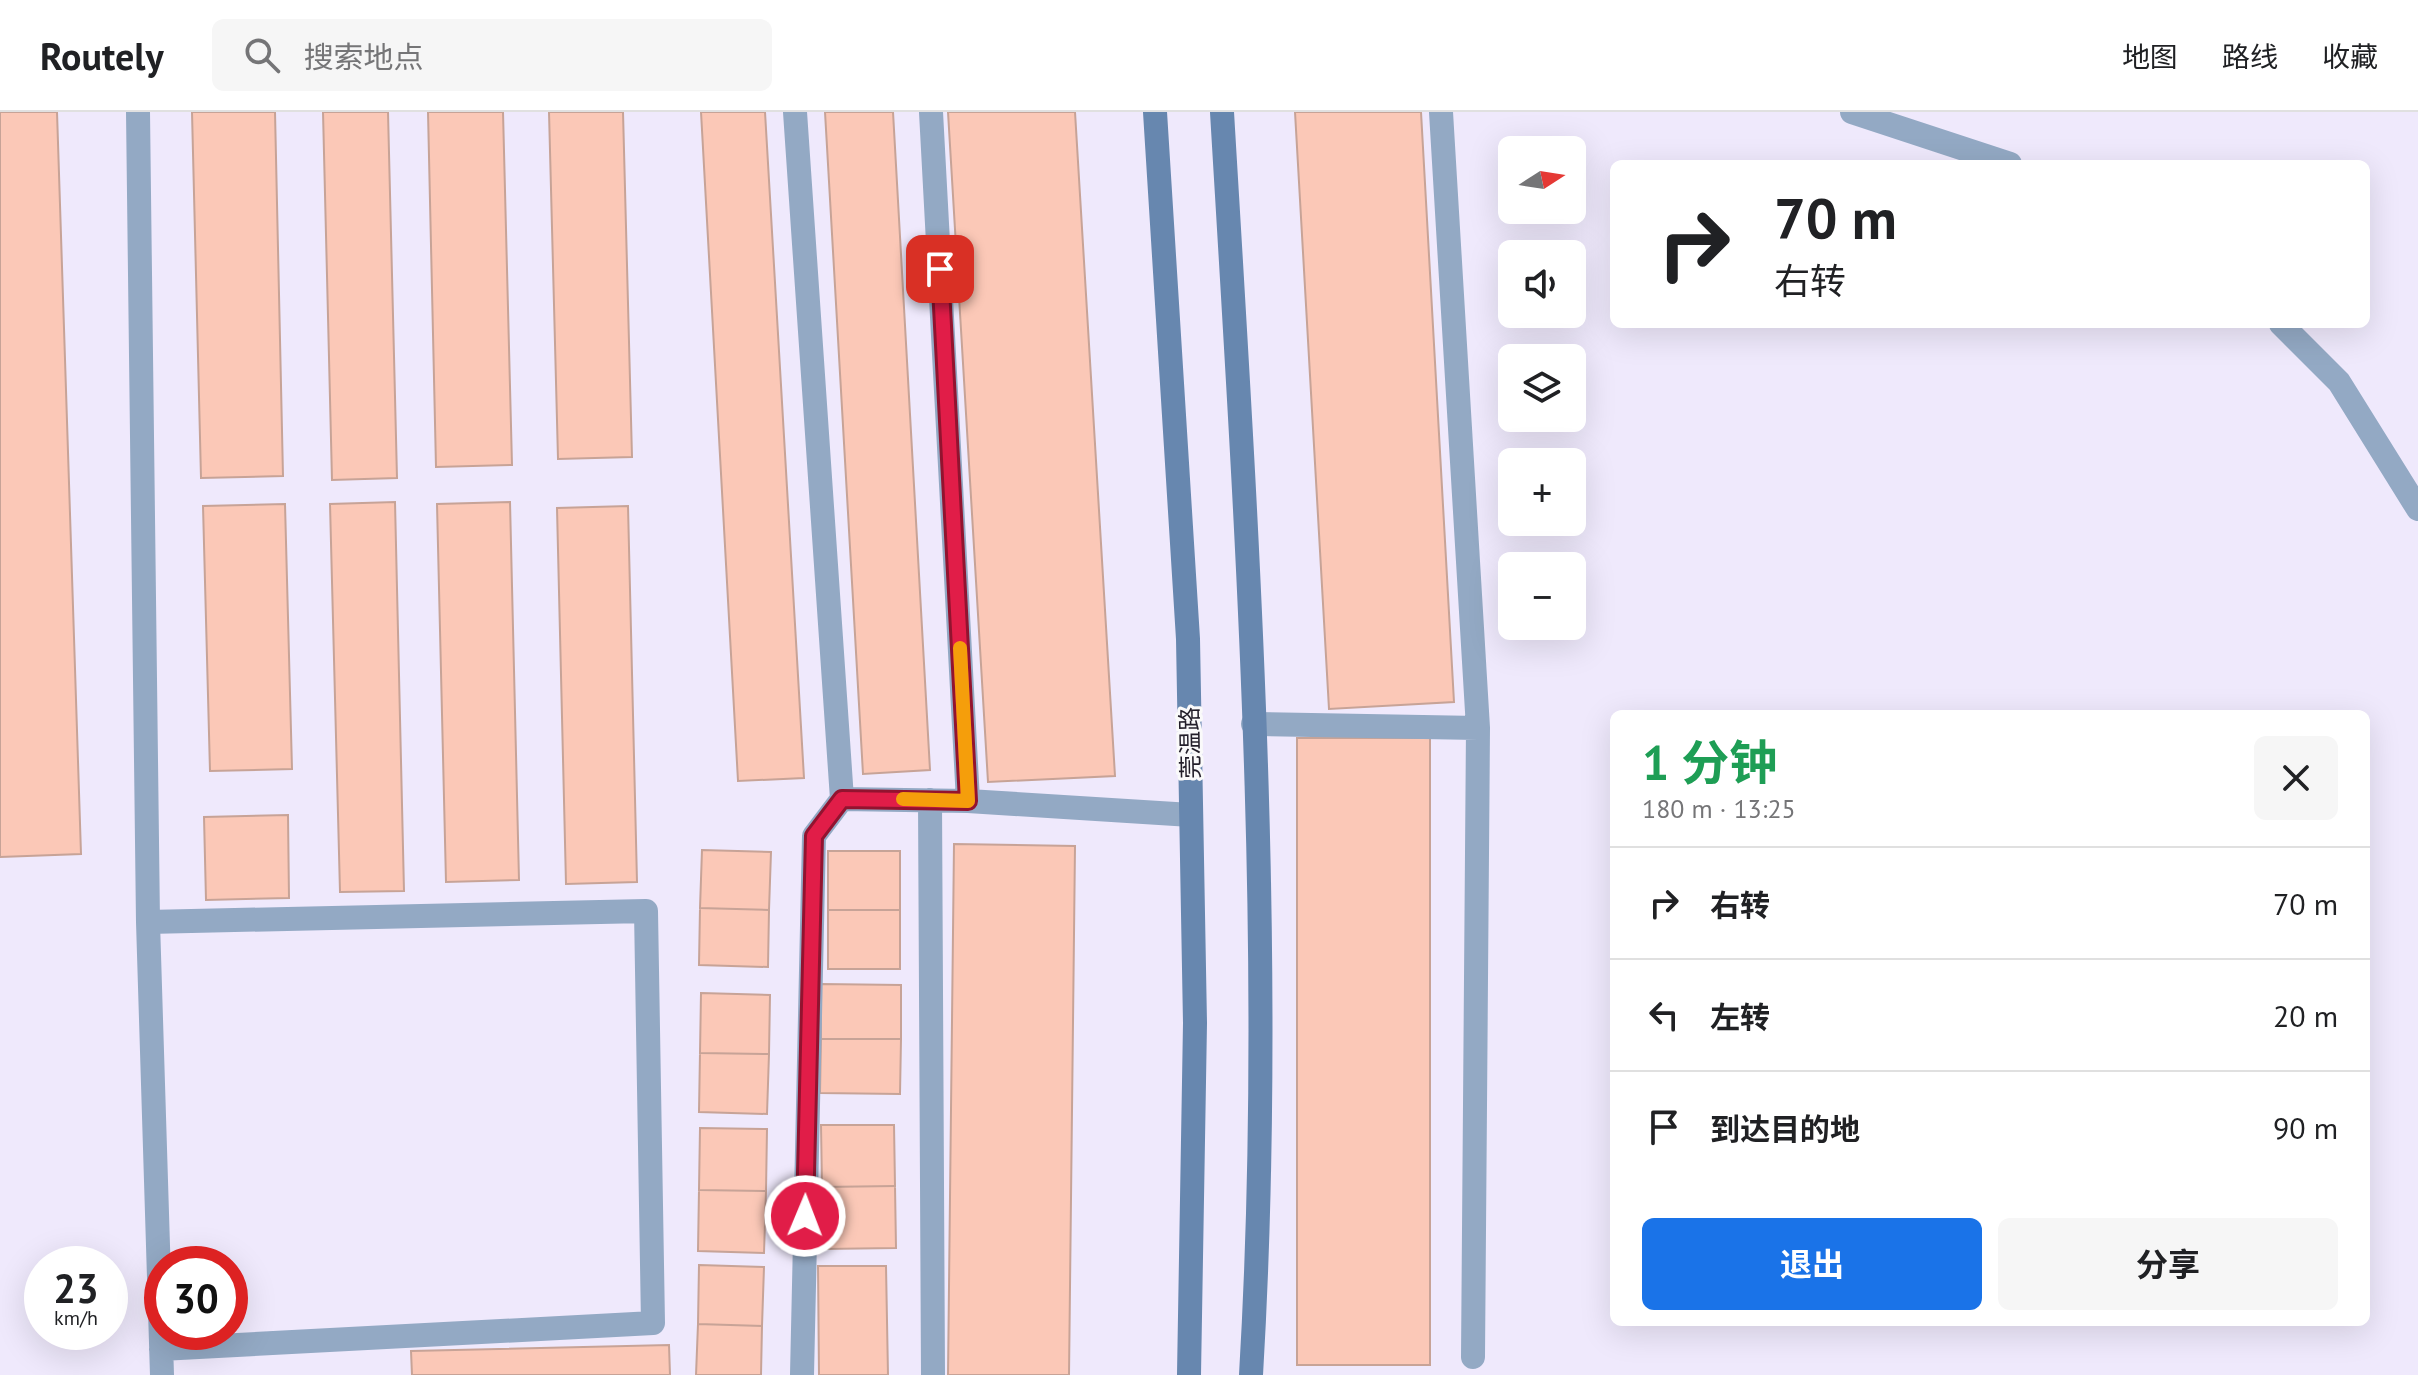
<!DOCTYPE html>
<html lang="zh">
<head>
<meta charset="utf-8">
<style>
	body { margin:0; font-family:"PT Sans","Noto Sans SC",sans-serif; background:#f6f6f6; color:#202124; height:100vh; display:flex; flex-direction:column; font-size:30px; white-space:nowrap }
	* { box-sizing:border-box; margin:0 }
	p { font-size:26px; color:#757577 }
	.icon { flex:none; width:44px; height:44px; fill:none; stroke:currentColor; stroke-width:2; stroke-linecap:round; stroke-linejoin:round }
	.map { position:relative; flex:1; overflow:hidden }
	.panel { position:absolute; left:1610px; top:598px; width:760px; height:616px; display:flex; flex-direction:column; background:#fff; border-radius:12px; box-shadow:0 8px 32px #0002 }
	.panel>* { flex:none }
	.banner { position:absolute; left:1610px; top:48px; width:760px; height:168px; border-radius:12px; box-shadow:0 8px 32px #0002; background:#fff; color:#202124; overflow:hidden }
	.needle { width:52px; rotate:78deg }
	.fabs { position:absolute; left:1498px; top:24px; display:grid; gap:16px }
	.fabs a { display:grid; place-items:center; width:88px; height:88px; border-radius:12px; background:#fff; box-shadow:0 8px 32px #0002; font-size:40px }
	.speed { position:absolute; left:24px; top:1134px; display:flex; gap:16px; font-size:40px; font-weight:700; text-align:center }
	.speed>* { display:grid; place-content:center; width:104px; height:104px; border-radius:50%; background:#fff; box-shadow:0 8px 32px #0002; line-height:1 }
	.speed small { font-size:20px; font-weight:400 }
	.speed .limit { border:12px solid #d22; background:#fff; color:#111 }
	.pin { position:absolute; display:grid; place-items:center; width:68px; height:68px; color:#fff; margin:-34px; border-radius:16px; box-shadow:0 4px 12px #0006 }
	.me { position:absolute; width:88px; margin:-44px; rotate:1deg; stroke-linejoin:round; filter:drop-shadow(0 0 6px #0008) }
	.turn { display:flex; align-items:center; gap:28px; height:168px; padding:0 32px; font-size:36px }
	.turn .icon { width:104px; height:104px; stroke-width:2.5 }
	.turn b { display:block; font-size:56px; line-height:68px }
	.round { display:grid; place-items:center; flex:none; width:84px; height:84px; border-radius:12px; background:#f6f6f6 }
	.head { display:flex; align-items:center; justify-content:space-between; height:136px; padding:0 32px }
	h1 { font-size:48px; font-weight:700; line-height:60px; color:#1e9e55 }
	.action { display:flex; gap:16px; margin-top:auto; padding:16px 32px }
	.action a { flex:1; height:92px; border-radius:12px; background:#1a73e8; color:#fff; font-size:32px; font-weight:700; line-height:92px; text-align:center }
	.action a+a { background:#f6f6f6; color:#202124 }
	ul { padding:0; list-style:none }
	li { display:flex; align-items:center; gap:24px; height:112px; padding:0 32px; border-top:2px solid #e0e0e0 }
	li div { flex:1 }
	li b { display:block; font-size:30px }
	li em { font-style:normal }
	header { display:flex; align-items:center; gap:48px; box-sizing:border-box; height:112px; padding:0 40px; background:#fff; border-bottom:2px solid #e0e0e0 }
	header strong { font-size:38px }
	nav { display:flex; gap:44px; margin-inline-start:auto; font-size:28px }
	.search { width:560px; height:72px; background:#f6f6f6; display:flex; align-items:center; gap:20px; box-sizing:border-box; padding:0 28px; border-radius:12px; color:#757577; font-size:30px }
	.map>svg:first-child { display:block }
	.building { fill:#fbc8b7; stroke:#c7a397; stroke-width:2 }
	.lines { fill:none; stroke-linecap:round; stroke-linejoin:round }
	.minor { stroke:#93a9c4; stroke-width:24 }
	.secondary { stroke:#6787af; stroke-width:24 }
	.route-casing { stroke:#92132f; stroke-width:20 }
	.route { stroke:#e11d48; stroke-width:14 }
	.slow { stroke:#f59e0b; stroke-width:14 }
	.labels { text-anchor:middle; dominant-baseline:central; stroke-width:6; stroke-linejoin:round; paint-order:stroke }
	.street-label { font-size:24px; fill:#221e29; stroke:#fafafa }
</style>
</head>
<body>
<header>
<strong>Routely</strong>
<div class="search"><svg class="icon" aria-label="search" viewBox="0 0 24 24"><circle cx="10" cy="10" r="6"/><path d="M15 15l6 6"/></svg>搜索地点</div>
<nav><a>地图</a><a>路线</a><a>收藏</a></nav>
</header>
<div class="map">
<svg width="2418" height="1263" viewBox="0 0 2418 1263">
	<rect width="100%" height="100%" fill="#efe9fc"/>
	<!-- building -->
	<path class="building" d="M0,0H57L81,742L0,745Z
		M192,0H275L283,364L201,366Z
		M323,0H388L397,366L332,368Z
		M428,0H503L512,353L436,355Z
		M549,0H623L632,345L558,347Z
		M701,0H765L804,666L738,669Z
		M825,0H893L930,658L863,662Z
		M948,0H1075L1115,664L988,670Z
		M1295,0H1421L1454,590L1329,597Z
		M395,390L404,779L340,780L330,392Z
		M510,390L519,768L446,770L437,392Z
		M285,392L292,657L210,659L203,394Z
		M628,394L637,770L566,772L557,396Z
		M1297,626H1430V1253H1297Z
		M288,703L289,786L206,788L204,705Z
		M954,732L1075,734L1069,1263H948Z
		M702,738L771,740L769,798L700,796Z
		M828,739H900V798H828Z
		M700,796L769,798L768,855L699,853Z
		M828,798H900V857H828Z
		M821,872L901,873V927H821Z
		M701,881L770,883L769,942L700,941Z
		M821,927H901L900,982L820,981Z
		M700,941L769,942L767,1002L699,1000Z
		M821,1013H894L895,1074L822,1075Z
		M700,1016L767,1017L766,1079L699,1078Z
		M895,1074L896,1136L823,1137L822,1075Z
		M699,1078L766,1079L764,1141L698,1139Z
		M699,1153L764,1155L762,1214L698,1212Z
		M818,1154H886L888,1263H819Z
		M698,1212L762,1214L761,1263H696Z
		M669,1233L670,1263H412L411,1239Z"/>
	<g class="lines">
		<!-- minor -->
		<path class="minor" d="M138,0L148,810L162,1263
			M795,0L842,687L968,689L931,0
			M1441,0L1478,616L1473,1245
			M1852,0L2010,52
			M2281,212L2339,270L2418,397
			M1253,612L1478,616
			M930,688L933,1263
			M968,689L1191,703
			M148,810L646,799L653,1211L161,1237
			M802,1263L814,724L842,687"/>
		<!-- secondary -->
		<path class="secondary" d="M1155,0L1188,527L1195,911L1189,1263
			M1222,0C1247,420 1276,843 1251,1263"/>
	</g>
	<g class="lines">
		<defs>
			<path id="route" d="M805,1104L814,724L842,687L968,689L940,157"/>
		</defs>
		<!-- route casing -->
		<use href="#route" class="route-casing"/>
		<!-- route -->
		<use href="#route" class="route"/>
		<!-- slow -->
		<path class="slow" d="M903,687L968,689L960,536"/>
	</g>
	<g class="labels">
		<!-- street labels -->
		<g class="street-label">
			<text transform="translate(1190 631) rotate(-91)">莞温路</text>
		</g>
	</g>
</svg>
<div class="fabs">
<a><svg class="needle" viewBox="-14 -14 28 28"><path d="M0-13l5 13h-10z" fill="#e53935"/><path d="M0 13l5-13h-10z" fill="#757577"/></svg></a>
<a><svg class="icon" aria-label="sound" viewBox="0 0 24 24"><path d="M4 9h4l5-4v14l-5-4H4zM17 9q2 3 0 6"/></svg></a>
<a><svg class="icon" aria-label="layers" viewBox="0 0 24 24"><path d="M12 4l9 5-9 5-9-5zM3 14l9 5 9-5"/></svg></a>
<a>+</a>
<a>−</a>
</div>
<div class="speed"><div>23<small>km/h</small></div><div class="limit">30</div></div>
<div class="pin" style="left:940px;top:157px;background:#d93025"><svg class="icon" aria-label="arrive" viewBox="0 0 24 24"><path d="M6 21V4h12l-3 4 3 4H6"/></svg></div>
<svg class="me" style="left:805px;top:1104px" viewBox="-20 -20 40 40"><circle r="17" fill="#e11d48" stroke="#fff" stroke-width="3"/><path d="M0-11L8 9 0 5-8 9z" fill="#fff"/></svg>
<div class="banner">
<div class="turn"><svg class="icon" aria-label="right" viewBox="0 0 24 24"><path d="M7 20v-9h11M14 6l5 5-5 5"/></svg><div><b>70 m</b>右转</div></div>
</div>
<section class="panel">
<div class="head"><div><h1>1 分钟</h1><p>180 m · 13:25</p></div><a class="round"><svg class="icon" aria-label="close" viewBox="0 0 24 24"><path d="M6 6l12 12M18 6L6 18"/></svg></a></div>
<ul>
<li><svg class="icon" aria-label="right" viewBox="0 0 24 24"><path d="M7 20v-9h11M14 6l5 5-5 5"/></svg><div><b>右转</b></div><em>70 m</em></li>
<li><svg class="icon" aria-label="left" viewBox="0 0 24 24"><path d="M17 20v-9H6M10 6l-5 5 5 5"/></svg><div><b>左转</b></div><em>20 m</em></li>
<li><svg class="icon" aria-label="arrive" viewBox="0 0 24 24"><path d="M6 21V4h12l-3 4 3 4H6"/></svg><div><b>到达目的地</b></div><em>90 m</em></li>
</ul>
<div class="action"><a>退出</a><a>分享</a></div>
</section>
</div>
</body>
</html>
